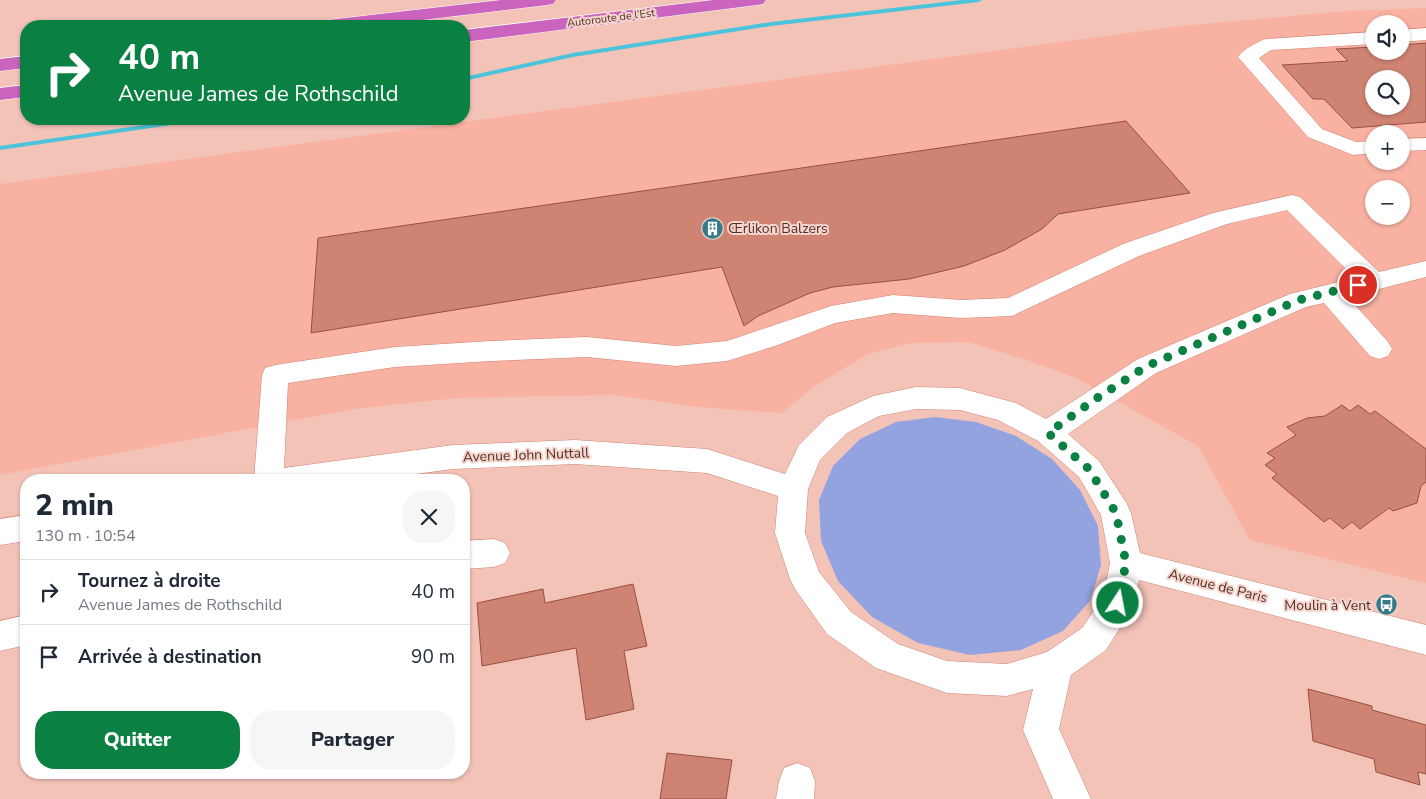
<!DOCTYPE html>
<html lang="fr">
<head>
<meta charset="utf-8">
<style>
	body { margin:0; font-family:"Nunito Sans",sans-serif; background:#f6f6f7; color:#1f2937; height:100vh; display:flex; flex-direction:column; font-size:19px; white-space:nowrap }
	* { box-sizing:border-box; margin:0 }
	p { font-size:16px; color:#747a83 }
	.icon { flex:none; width:28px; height:28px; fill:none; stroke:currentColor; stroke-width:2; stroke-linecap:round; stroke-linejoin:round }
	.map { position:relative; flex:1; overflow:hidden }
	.drawer { position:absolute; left:20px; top:474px; width:450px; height:305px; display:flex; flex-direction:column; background:#fff; border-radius:20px; box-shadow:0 1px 4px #0004 }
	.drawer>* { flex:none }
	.banner { position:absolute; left:20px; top:20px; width:450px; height:105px; border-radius:20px; box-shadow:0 1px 4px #0004; background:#0b8043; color:#fff; overflow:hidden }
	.buttons { position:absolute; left:1365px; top:15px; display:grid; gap:10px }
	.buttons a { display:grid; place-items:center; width:45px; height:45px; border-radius:50%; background:#fff; box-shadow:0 1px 4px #0004; font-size:25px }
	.pin { position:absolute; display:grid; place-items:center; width:42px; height:42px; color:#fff; margin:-21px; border:2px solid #fff; border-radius:50%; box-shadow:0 1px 5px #0007 }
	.me { position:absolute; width:55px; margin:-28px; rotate:11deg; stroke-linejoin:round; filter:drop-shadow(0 0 4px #0008) }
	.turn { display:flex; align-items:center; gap:18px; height:105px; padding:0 15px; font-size:22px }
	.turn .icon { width:65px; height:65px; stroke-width:2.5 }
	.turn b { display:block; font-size:35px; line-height:42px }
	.round { display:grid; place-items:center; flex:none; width:52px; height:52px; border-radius:20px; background:#f6f6f7 }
	.summary { display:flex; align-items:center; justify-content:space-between; height:85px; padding:0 15px }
	h1 { font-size:30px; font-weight:800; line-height:38px }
	.action { display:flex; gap:10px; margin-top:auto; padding:10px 15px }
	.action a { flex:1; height:58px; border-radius:20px; background:#0b8043; color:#fff; font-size:20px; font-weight:800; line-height:58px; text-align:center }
	.action a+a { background:#f6f6f7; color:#1f2937 }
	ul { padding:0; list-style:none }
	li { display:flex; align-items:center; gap:15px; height:65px; padding:0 15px; border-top:1px solid #e0e1e3 }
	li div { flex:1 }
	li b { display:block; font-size:19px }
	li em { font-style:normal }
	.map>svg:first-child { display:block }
	.built { fill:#f9b1a2; fill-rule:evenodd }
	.green { fill:#93a3e0 }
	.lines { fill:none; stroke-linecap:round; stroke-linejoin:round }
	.stream { fill:#4bc4db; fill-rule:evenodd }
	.building { fill:#cf8373; stroke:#975042; fill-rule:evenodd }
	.minor-casing { stroke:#cf8373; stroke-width:1 }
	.highway-casing { stroke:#fff; stroke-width:1 }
	.minor { fill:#fff; fill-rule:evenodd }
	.highway { fill:#cb64be; fill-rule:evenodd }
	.route { stroke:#0b8043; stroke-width:9; stroke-dasharray:0 16.2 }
	.labels { text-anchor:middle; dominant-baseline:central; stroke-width:4; stroke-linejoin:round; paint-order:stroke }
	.far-street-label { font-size:11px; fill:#52312b; stroke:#f6d5cd }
	.poi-label { font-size:14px; fill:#52312b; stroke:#f6d5cd; text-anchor:start }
	.street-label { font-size:14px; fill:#52312b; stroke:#f6d5cd }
</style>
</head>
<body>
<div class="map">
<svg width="1426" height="799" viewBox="0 0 1426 799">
	<rect width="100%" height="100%" fill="#f4c3b8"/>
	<!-- built -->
	<path class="built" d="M1426,8V583L1250,540L1198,446L1076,378L1030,361L968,342L910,343L866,355L815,386L782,413L697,407L615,395L457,398L354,409L0,475V184L1181,26L1347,11ZM1374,24H1401V51H1374ZM1374,79H1401V106H1374ZM1374,134H1401V161H1374ZM1374,189H1401V216H1374Z"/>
	<!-- green -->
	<path class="green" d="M935,417L976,422L1016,436L1052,459L1080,490L1098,526L1101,565L1090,601L1063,631L1021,650L970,655L918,643L872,617L838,581L821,541L819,500L833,466L860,439L896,422Z"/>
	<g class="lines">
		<!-- stream -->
		<path class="stream" d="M962,0H982L979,2L771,26L573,57L464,81V77L573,53L771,22Z
			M185,119H203L199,121L0,150V146Z"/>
	</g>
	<!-- building -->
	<path class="building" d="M1426,43V122L1352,128L1324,99H1313L1282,65L1348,61L1336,49L1374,47V51H1401V45ZM1374,79H1401V106H1374Z
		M1126,121L1190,193L1058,214L1042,229L1005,250L964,266L909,279L833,287L810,293L758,316L744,326L722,267L311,333L318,238Z
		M1342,405L1350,411L1358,405L1370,414L1375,411L1426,449V482L1421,486L1417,503L1393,511L1389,508L1360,529L1352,522L1343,529L1330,518L1324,522L1272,478L1277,474L1265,465L1275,458L1267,453L1296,435L1287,427L1307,418L1325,416Z
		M633,584L647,646L624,651L634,709L586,720L576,648L482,666L477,603L543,589L545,603Z
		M1308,689L1372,706V710L1426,725V774L1418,772L1420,785L1376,772L1374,759L1313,741Z
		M667,753L732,760L726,799H660Z"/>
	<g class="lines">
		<defs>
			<path id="minor" d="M1426,28V40L1401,42V30Z
				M1374,32V44L1271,50L1259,58L1322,129L1356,142L1374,141V153L1353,155L1308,137L1238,57C1244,49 1256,42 1266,39Z
				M1426,138V150L1401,151V139Z
				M1292,195L1300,197L1379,272L1426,261V277L1348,297L1388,342L1392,349L1388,356L1379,359L1370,356L1324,303L1306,307L1156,373L1068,434L1099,461L1127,504L1131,513L1140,553L1426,625V655L1139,580L1134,603L1129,613L1106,650L1071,675L1059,729L1091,799H1053L1023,730L1033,689L1007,696L947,693L876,668L827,634L795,589L790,579L775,533L778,496L707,473L575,464L453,469L371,480H254L262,375L265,368L275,365L395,347L491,341L587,337L676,346L727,341L831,306L893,295L961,300L1008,298L1123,244L1213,213ZM1287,210L1355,278L1290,294L1138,359L1046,419L1016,403L960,388L916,387L873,396L827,417L799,445L785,474L707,449L575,440L453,445L284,468L288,383L395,367L491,361L587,357L676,366L727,361L778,345L835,323L893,313L961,318L1012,316L1139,256L1227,224ZM916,409L960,410L998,420L1038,441L1079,477L1101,515L1110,563L1103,598L1082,628L1047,652L1007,664L947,661L898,644L851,612L819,572L805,533L808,489L820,460L847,433L879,416Z
				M26,515V541L0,545V519Z
				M494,539L505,543L510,553L505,563L494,567L464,569V541Z
				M26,615V645L0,651V621Z
				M797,763L810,768L815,781L814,799H776L779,781L784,768Z"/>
			<path id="highway" d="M501,0H556L553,4L547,5L372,26H319L321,22L328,20Z
				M713,0H766L763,4L757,5L464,42V30Z
				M26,56V68L0,71V59Z
				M26,85V97L0,100V88Z"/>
		</defs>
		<!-- minor casing -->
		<use href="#minor" class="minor-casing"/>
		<!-- highway casing -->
		<use href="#highway" class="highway-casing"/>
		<!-- minor -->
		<use href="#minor" class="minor"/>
		<!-- highway -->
		<use href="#highway" class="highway"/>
	</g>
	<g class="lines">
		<!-- route -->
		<path class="route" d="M1118,603L1126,563L1116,513L1089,469L1048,433L1097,398L1147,366L1299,300L1358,285"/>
	</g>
	<!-- icons -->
	<defs>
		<symbol id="building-disc" viewBox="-11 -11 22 22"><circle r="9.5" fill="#357a88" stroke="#f6d5cd"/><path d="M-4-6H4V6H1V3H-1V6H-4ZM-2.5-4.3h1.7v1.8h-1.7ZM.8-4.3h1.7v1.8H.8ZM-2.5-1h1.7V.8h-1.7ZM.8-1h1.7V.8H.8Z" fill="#fff"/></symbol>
		<symbol id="bus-disc" viewBox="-11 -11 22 22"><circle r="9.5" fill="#357a88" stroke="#f6d5cd"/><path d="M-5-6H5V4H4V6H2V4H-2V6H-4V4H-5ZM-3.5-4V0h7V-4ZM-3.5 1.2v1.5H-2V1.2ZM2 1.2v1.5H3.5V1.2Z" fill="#fff"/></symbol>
	</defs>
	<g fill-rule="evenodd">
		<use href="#building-disc" x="700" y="216" width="25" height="25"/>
		<use href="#bus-disc" x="1374" y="592" width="25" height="25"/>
	</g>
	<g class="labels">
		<!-- far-street labels -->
		<g class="far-street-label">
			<text transform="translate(611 18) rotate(-7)">Autoroute de l’Est</text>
		</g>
		<!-- poi labels -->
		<g class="poi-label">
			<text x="728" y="228">Œrlikon Balzers</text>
			<text x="1371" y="605" text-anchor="end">Moulin à Vent</text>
		</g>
		<!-- street labels -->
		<g class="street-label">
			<text transform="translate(526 455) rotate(-2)">Avenue John Nuttall</text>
			<text transform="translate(1218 586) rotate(14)">Avenue de Paris</text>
		</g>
	</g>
</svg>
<div class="buttons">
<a><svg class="icon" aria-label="sound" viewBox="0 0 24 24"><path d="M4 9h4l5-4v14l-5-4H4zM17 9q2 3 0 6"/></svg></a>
<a><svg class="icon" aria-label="search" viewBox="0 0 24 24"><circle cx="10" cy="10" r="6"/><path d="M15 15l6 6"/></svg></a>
<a>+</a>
<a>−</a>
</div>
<div class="pin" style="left:1358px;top:285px;background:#d93025"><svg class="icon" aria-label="arrive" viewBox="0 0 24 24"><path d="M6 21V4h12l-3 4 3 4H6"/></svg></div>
<svg class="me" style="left:1118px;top:603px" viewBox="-20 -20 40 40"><circle r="17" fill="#0b8043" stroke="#fff" stroke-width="3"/><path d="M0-11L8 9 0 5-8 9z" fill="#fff"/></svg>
<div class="banner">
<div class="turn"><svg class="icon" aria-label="right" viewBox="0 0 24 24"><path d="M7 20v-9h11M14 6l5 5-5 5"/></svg><div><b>40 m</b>Avenue James de Rothschild</div></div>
</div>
<section class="drawer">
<div class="summary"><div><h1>2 min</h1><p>130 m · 10:54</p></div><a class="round"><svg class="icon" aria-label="close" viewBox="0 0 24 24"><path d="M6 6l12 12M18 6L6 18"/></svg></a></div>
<ul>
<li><svg class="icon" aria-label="right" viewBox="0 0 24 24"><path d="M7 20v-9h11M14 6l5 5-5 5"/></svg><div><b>Tournez à droite</b><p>Avenue James de Rothschild</p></div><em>40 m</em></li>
<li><svg class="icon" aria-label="arrive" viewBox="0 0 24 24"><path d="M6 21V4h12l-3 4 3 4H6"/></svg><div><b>Arrivée à destination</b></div><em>90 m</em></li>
</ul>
<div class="action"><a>Quitter</a><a>Partager</a></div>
</section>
</div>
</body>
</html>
